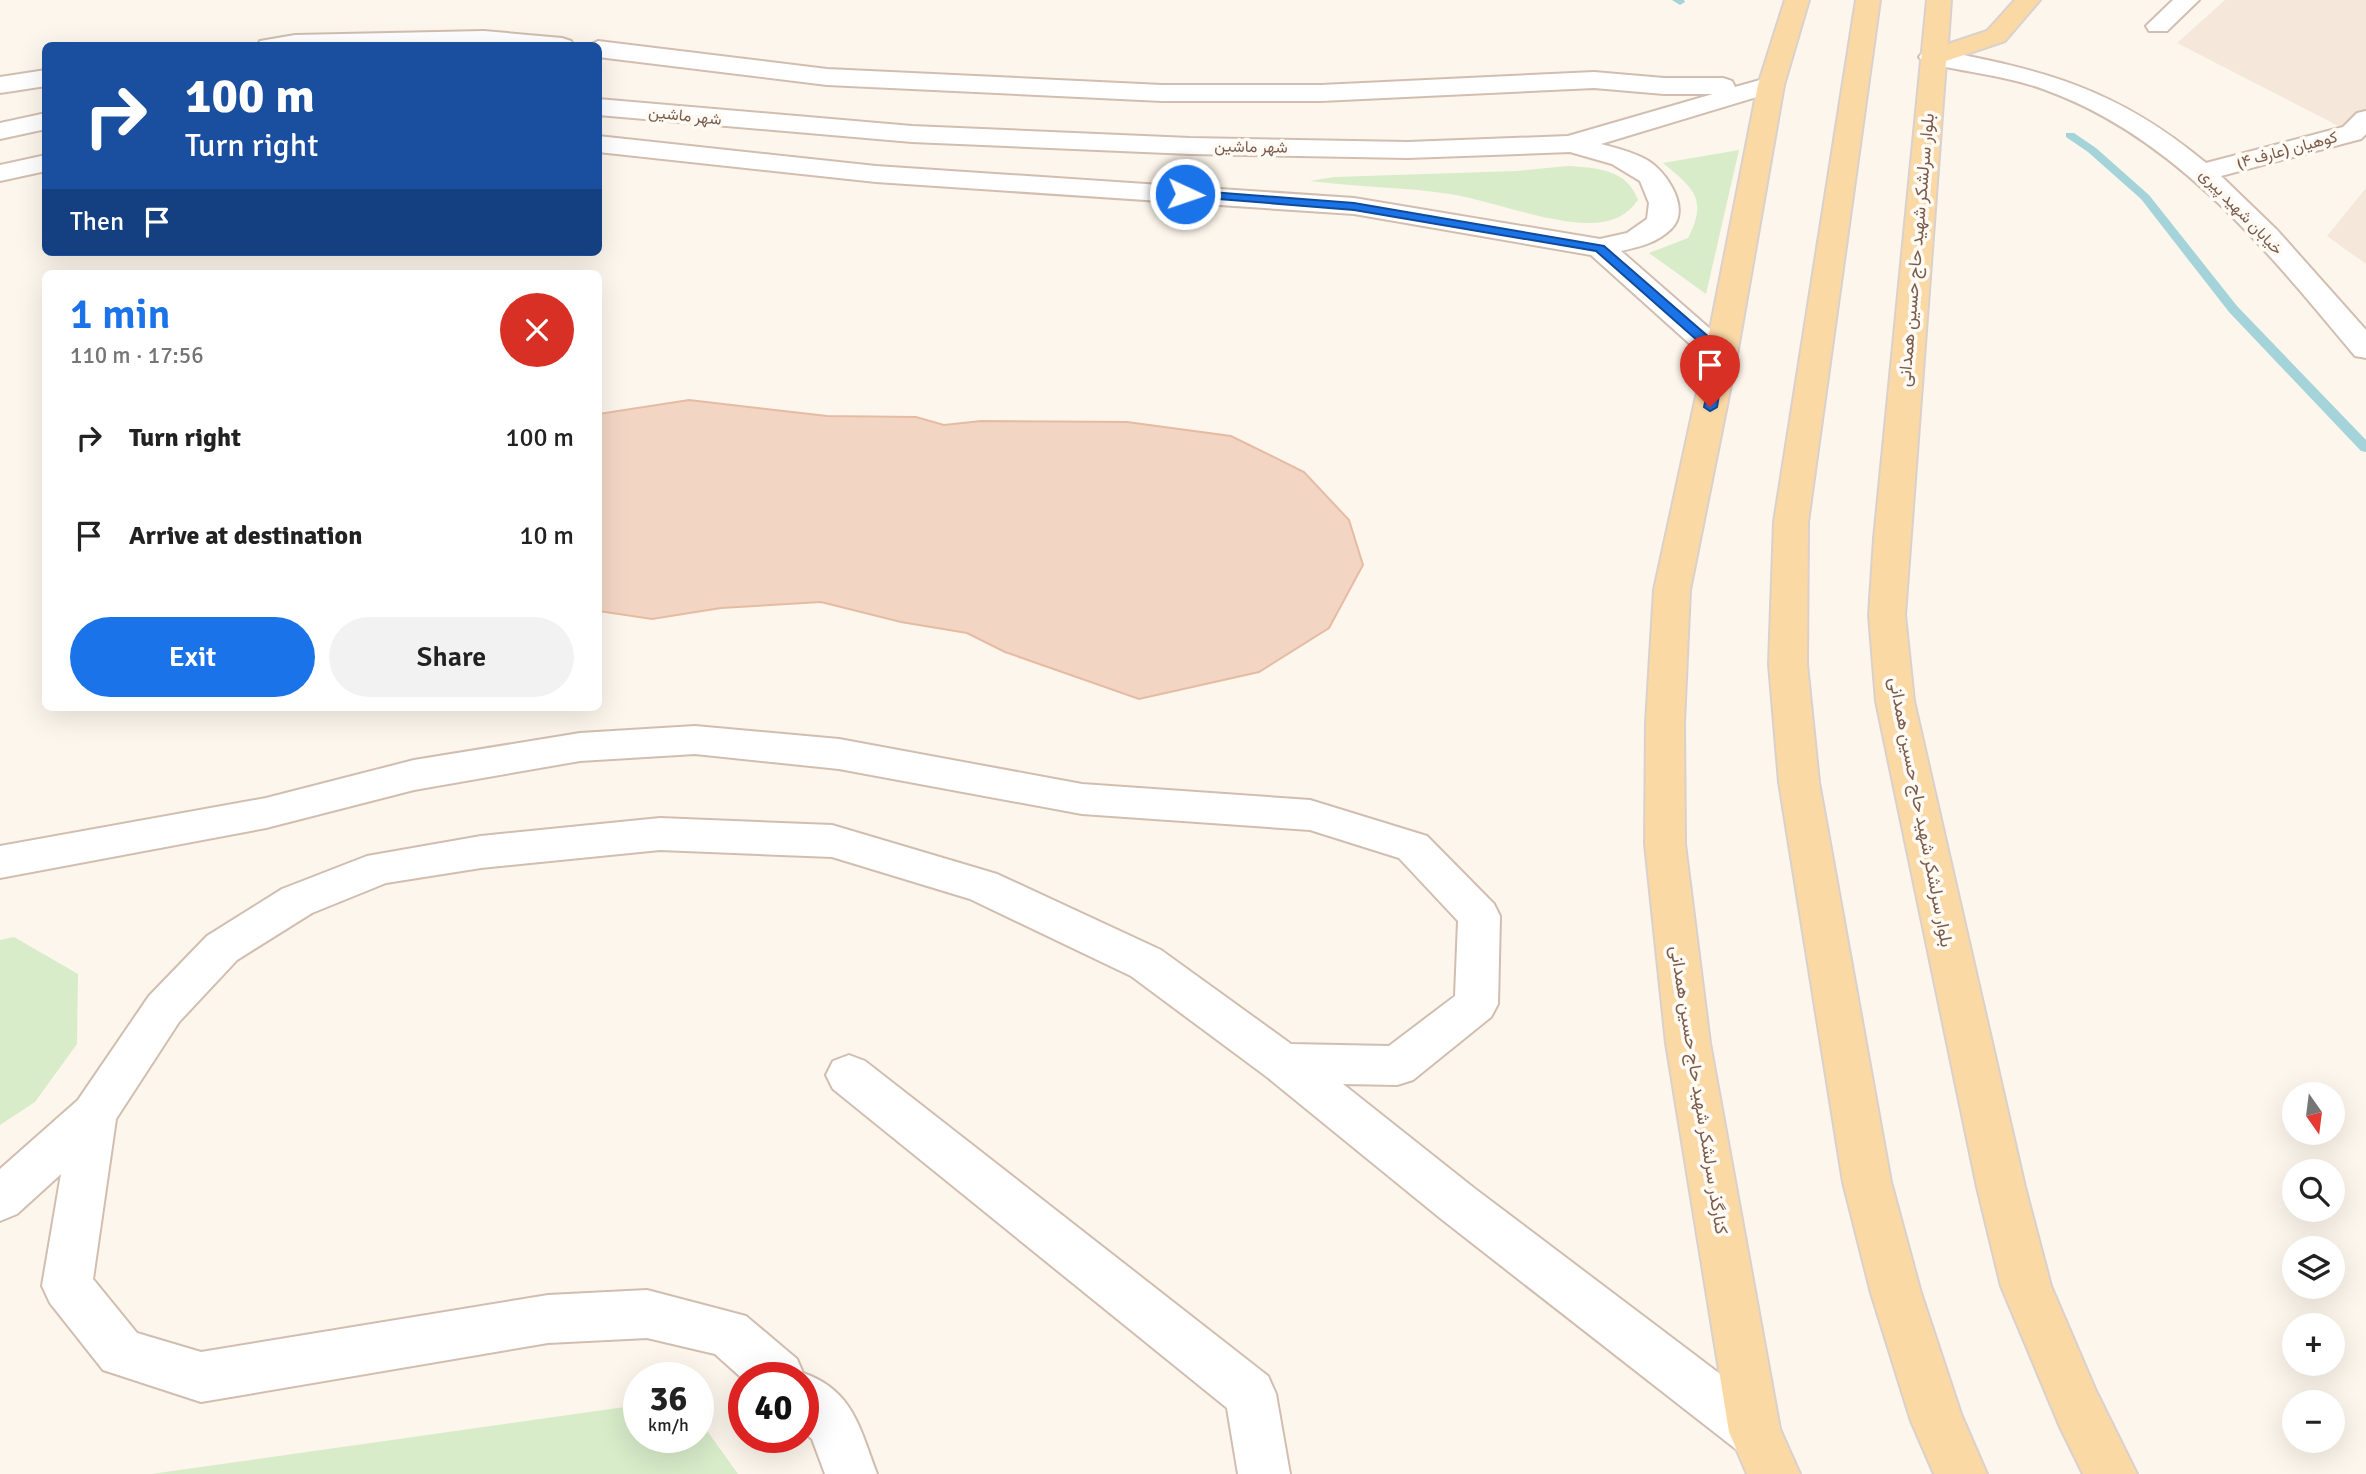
<!DOCTYPE html>
<html lang="en">
<head>
<meta charset="utf-8">
<style>
	body { margin:0; font-family:Signika,Vazirmatn,sans-serif; background:#f2f2f2; color:#222; height:100vh; display:flex; flex-direction:column; font-size:26px; white-space:nowrap }
	* { box-sizing:border-box; margin:0 }
	p { font-size:23px; color:#767676 }
	.icon { flex:none; width:38px; height:38px; fill:none; stroke:currentColor; stroke-width:2; stroke-linecap:round; stroke-linejoin:round }
	.map { position:relative; flex:1; overflow:hidden }
	.side { position:absolute; left:42px; top:270px; width:560px; height:441px; display:flex; flex-direction:column; background:#fff; border-radius:10px; box-shadow:0 7px 28px #0002 }
	.side>* { flex:none }
	.banner { position:absolute; left:42px; top:42px; width:560px; height:214px; border-radius:10px; box-shadow:0 7px 28px #0002; background:#1a4fa0; color:#fff; overflow:hidden }
	.needle { width:46px; rotate:166deg }
	.fabs { position:absolute; left:2282px; top:1082px; display:grid; gap:14px }
	.fabs a { display:grid; place-items:center; width:63px; height:63px; border-radius:50%; background:#fff; box-shadow:0 7px 28px #0002; font-size:35px }
	.speed { position:absolute; left:623px; top:1362px; display:flex; gap:14px; font-size:35px; font-weight:700; text-align:center }
	.speed>* { display:grid; place-content:center; width:91px; height:91px; border-radius:50%; background:#fff; box-shadow:0 7px 28px #0002; line-height:1 }
	.speed small { font-size:18px; font-weight:400 }
	.speed .limit { border:10px solid #d22; background:#fff; color:#111 }
	.pin { position:absolute; display:grid; place-items:center; width:60px; height:60px; color:#fff; margin:-72px -30px; border-radius:50% 50% 50% 0; rotate:-45deg; box-shadow:0 0 7px #0007 }
	.pin .icon { rotate:45deg }
	.me { position:absolute; width:77px; margin:-38px; rotate:93deg; stroke-linejoin:round; filter:drop-shadow(0 0 5px #0008) }
	.turn { display:flex; align-items:center; gap:24px; height:147px; padding:0 28px; font-size:32px }
	.turn .icon { width:91px; height:91px; stroke-width:2.5 }
	.turn b { display:block; font-size:49px; line-height:60px }
	.then { display:flex; align-items:center; height:66px; padding:0 28px; background:#0003; gap:14px; font-size:26px }
	.round { display:grid; place-items:center; flex:none; width:74px; height:74px; border-radius:37px; background:#f2f2f2 }
	.overview { display:flex; align-items:center; justify-content:space-between; height:119px; padding:0 28px }
	h1 { font-size:42px; font-weight:600; line-height:52px; color:#1a73e8 }
	.primary-button { display:flex; gap:14px; margin-top:auto; padding:14px 28px }
	.primary-button a { flex:1; height:80px; border-radius:42px; background:#1a73e8; color:#fff; font-size:28px; font-weight:600; line-height:80px; text-align:center }
	.primary-button a+a { background:#f2f2f2; color:#222 }
	ul { padding:0; list-style:none }
	li { display:flex; align-items:center; gap:21px; height:98px; padding:0 28px }
	li div { flex:1 }
	li b { display:block; font-size:26px }
	li em { font-style:normal }
	.map>svg:first-child { display:block }
	.residential { fill:#f5e8da }
	.green { fill:#d8ecc9 }
	.lines { fill:none; stroke-linecap:round; stroke-linejoin:round }
	.stream { fill:#a5d3da; fill-rule:evenodd }
	.building { fill:#f3d5c3; stroke:#e6bba3; stroke-width:2 }
	.minor-casing { stroke:#d1beb0; stroke-width:4 }
	.major-casing { stroke:#dad1cd; stroke-width:4 }
	.minor { fill:#fff; fill-rule:evenodd }
	.major { fill:#fbd9a5; fill-rule:evenodd }
	.route { fill:#1a73e8; stroke:#114b97; stroke-width:2 }
	.labels { text-anchor:middle; dominant-baseline:central; stroke-width:7; stroke-linejoin:round; paint-order:stroke }
	.far-street-label { font-size:16px; fill:#7a5c4d; stroke:#fffaf3 }
	.street-label { font-size:18px; fill:#7a5c4d; stroke:#fffaf3 }
</style>
</head>
<body>
<div class="map">
<svg width="2366" height="1474" viewBox="0 0 2366 1474">
	<rect width="100%" height="100%" fill="#fdf6ec"/>
	<!-- residential -->
	<path class="residential" d="M2225,0H2366V132L2352,133L2177,43Z
		M2366,188V264L2327,236Z"/>
	<!-- green -->
	<path class="green" d="M1739,150L1706,294L1649,253L1688,238C1708,199 1694,189 1663,163Z
		M1568,166C1597,168 1627,169 1638,200C1627,216 1612,222 1593,223C1553,225 1492,201 1450,194C1404,187 1356,187 1310,181L1334,177L1517,171Z
		M14,937L78,974L77,1044L35,1102L0,1125V940Z
		M639,1405V1437H698V1418L738,1474H151Z"/>
	<g class="lines">
		<!-- stream -->
		<path class="stream" d="M1672,0H1684L1685,2L1680,5Z
			M2066,133H2074L2096,148L2149,195L2237,306L2366,440V452L2361,451L2229,312L2141,199L2088,152L2066,137Z"/>
	</g>
	<!-- building -->
	<path class="building" d="M689,400L827,416L916,417L944,425L981,421L1127,422L1231,436L1304,472L1349,520L1363,565L1329,628L1259,672L1139,699L1005,652L967,633L901,622L821,602L721,608L652,619L598,611V414Z"/>
	<g class="lines">
		<defs>
			<path id="minor" d="M2173,0H2199L2167,31H2149L2146,26Z
				M484,31L562,38L571,41L574,46H257L260,41L295,35Z
				M598,41L827,69L1162,85H1321L1594,72L1664,78H1723L1732,81L1735,87L1771,77L1780,80L1784,85L1780,90L1601,144C1616,148 1633,152 1647,160C1666,171 1692,209 1671,229C1657,243 1639,247 1621,251L1732,348L1737,355L1732,362L1721,364L1710,362L1591,255L1354,214L876,182L598,152V136L876,166L1354,198L1600,239L1627,233L1647,219L1649,203L1640,181L1612,164L1570,152L1408,158L1190,154L912,142L598,115V99L912,126L1190,138L1408,142L1568,136L1713,94H1664L1594,88L1321,101H1162L827,85L598,57V46H588Z
				M1932,49C2044,70 2116,88 2206,163L2343,127L2357,113L2366,111V134L2361,139L2221,176L2277,230L2366,330V358L2355,356C2267,251 2176,136 2043,89C2004,75 1963,72 1923,62L1919,57L1923,52Z
				M46,70V86L0,93V77Z
				M46,113V129L0,139V123Z
				M46,155V171L0,181V165Z
				M695,726L839,739L1082,784L1310,800L1427,836L1494,904L1500,916L1498,1004L1491,1017L1413,1080L1397,1085L1343,1084L1474,1188L1773,1414L1781,1432L1773,1450L1755,1458L1737,1450L1440,1218L1267,1077L1131,976L970,899L832,857L660,850L481,868L386,883L312,913L237,960L179,1022L116,1119L93,1279L137,1333L201,1352L548,1295L647,1290L746,1316L797,1359L803,1373C853,1390 860,1429 877,1474H825L812,1439L803,1432V1377L744,1380L715,1354L647,1338L548,1343L201,1402L103,1370L50,1303L42,1286L61,1174L17,1214L0,1221V1169L78,1100L149,996L207,936L282,889L367,856L481,836L660,818L832,825L997,874L1161,950L1291,1044L1389,1046L1455,996L1458,921L1399,858L1310,830L1082,814L839,769L695,754L580,761L414,790L266,828L0,878V846L266,798L414,760L580,733Z
				M849,1055L865,1061L1268,1376L1276,1394L1290,1474H1238L1227,1408L833,1089L826,1075L833,1061Z"/>
			<path id="major" d="M1785,0H1809L1784,85L1737,355L1690,590L1684,723L1685,844L1710,1043L1780,1429L1800,1474H1747L1729,1432L1666,1043L1645,844L1646,723L1654,590L1705,355L1758,85Z
				M1856,0H1880L1808,522L1807,664L1819,782L1891,1182L1921,1293L1961,1414L1987,1474H1934L1911,1421L1871,1293L1843,1182L1779,782L1769,664L1774,522Z
				M1927,0H1951L1948,44L1987,31L2015,0H2040L2005,41L1946,61L1905,615L1914,701L2025,1187L2051,1286L2096,1391L2137,1474H2083L2060,1427L2001,1286L1977,1187L1876,701L1869,615L1874,539Z"/>
		</defs>
		<!-- minor casing -->
		<use href="#minor" class="minor-casing"/>
		<!-- major casing -->
		<use href="#major" class="major-casing"/>
		<!-- minor -->
		<use href="#minor" class="minor"/>
		<!-- major -->
		<use href="#major" class="major"/>
	</g>
	<!-- route -->
	<path class="route" d="M1185,190L1354,203L1604,246L1726,352L1717,407L1710,411L1704,407L1715,356L1596,251L1354,210L1181,196L1179,194Z"/>
	<g class="labels">
		<!-- far-street labels -->
		<g class="far-street-label">
			<text transform="translate(685 116) rotate(6)">شهر ماشین</text>
			<text transform="translate(1251 147) rotate(1)">شهر ماشین</text>
			<text transform="translate(2287 150) rotate(-15)">کوهیان (عارف ۴)</text>
			<text transform="translate(2241 212) rotate(46)">خیابان شهید پیری</text>
		</g>
		<!-- street labels -->
		<g class="street-label">
			<text transform="translate(1916 250) rotate(-85)">بلوار سرلشکر شهید حاج حسین همدانی</text>
			<text transform="translate(1921 812) rotate(79)">بلوار سرلشکر شهید حاج حسین همدانی</text>
			<text transform="translate(1699 1090) rotate(81)">کنارگذر سرلشکر شهید حاج حسین همدانی</text>
		</g>
	</g>
</svg>
<div class="fabs">
<a><svg class="needle" viewBox="-14 -14 28 28"><path d="M0-13l5 13h-10z" fill="#e53935"/><path d="M0 13l5-13h-10z" fill="#767676"/></svg></a>
<a><svg class="icon" aria-label="search" viewBox="0 0 24 24"><circle cx="10" cy="10" r="6"/><path d="M15 15l6 6"/></svg></a>
<a><svg class="icon" aria-label="layers" viewBox="0 0 24 24"><path d="M12 4l9 5-9 5-9-5zM3 14l9 5 9-5"/></svg></a>
<a>+</a>
<a>−</a>
</div>
<div class="speed"><div>36<small>km/h</small></div><div class="limit">40</div></div>
<div class="pin" style="left:1710px;top:407px;background:#d93025"><svg class="icon" aria-label="arrive" viewBox="0 0 24 24"><path d="M6 21V4h12l-3 4 3 4H6"/></svg></div>
<svg class="me" style="left:1185px;top:194px" viewBox="-20 -20 40 40"><circle r="17" fill="#1a73e8" stroke="#fff" stroke-width="3"/><path d="M0-11L8 9 0 5-8 9z" fill="#fff"/></svg>
<div class="banner">
<div class="turn"><svg class="icon" aria-label="right" viewBox="0 0 24 24"><path d="M7 20v-9h11M14 6l5 5-5 5"/></svg><div><b>100 m</b>Turn right</div></div>
<div class="then">Then<svg class="icon" aria-label="arrive" viewBox="0 0 24 24"><path d="M6 21V4h12l-3 4 3 4H6"/></svg></div>
</div>
<section class="side">
<div class="overview"><div><h1>1 min</h1><p>110 m · 17:56</p></div><a class="round" style="background:#d93025;color:#fff"><svg class="icon" aria-label="close" viewBox="0 0 24 24"><path d="M6 6l12 12M18 6L6 18"/></svg></a></div>
<ul>
<li><svg class="icon" aria-label="right" viewBox="0 0 24 24"><path d="M7 20v-9h11M14 6l5 5-5 5"/></svg><div><b>Turn right</b></div><em>100 m</em></li>
<li><svg class="icon" aria-label="arrive" viewBox="0 0 24 24"><path d="M6 21V4h12l-3 4 3 4H6"/></svg><div><b>Arrive at destination</b></div><em>10 m</em></li>
</ul>
<div class="primary-button"><a>Exit</a><a>Share</a></div>
</section>
</div>
</body>
</html>
